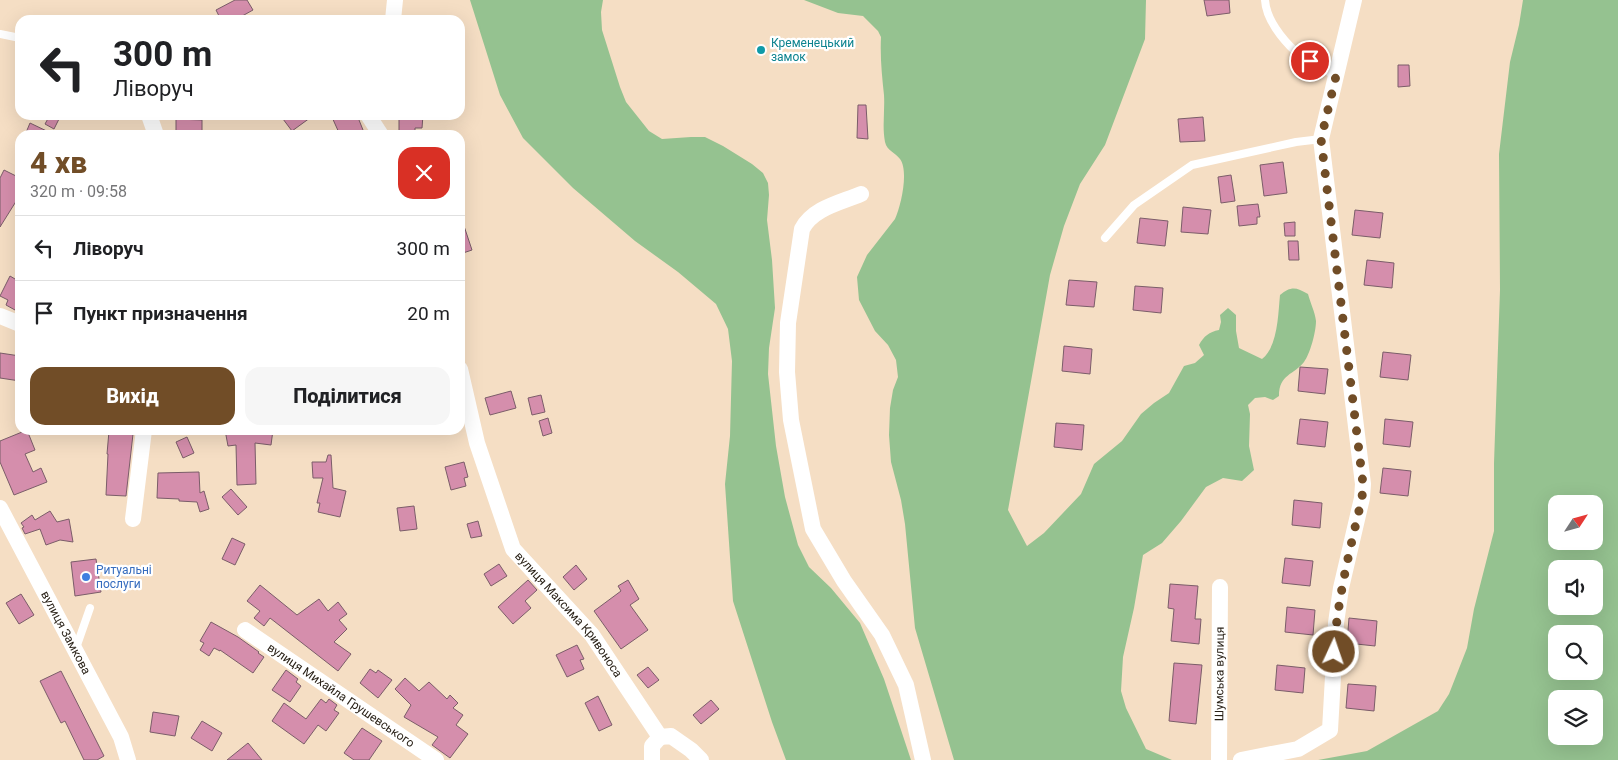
<!DOCTYPE html>
<html lang="uk">
<head>
<meta charset="utf-8">
<style>
	body { margin:0; font-family:Roboto,sans-serif; background:#f6f6f6; color:#202124; height:100vh; display:flex; flex-direction:column; font-size:19px; white-space:nowrap }
	* { box-sizing:border-box; margin:0 }
	p { font-size:16px; color:#757577 }
	.icon { flex:none; width:28px; height:28px; fill:none; stroke:currentColor; stroke-width:2; stroke-linecap:round; stroke-linejoin:round }
	.map { position:relative; flex:1; overflow:hidden }
	.side { position:absolute; left:15px; top:130px; width:450px; height:305px; display:flex; flex-direction:column; background:#fff; border-radius:15px; box-shadow:0 5px 20px #0002 }
	.side>* { flex:none }
	.guide { position:absolute; left:15px; top:15px; width:450px; height:105px; border-radius:15px; box-shadow:0 5px 20px #0002; background:#fff; color:#202124; overflow:hidden }
	.needle { width:32px; rotate:54deg }
	.tools { position:absolute; left:1548px; top:495px; display:grid; gap:10px }
	.tools a { display:grid; place-items:center; width:55px; height:55px; border-radius:10px; background:#fff; box-shadow:0 5px 20px #0002; font-size:25px }
	.pin { position:absolute; display:grid; place-items:center; width:42px; height:42px; color:#fff; margin:-21px; border:2px solid #fff; border-radius:50%; box-shadow:0 1px 5px #0007 }
	.me { position:absolute; width:55px; margin:-28px; rotate:3deg; stroke-linejoin:round; filter:drop-shadow(0 0 4px #0008) }
	.turn { display:flex; align-items:center; gap:18px; height:105px; padding:0 15px; font-size:22px }
	.turn .icon { width:65px; height:65px; stroke-width:2.5 }
	.turn b { display:block; font-size:35px; line-height:42px }
	.round { display:grid; place-items:center; flex:none; width:52px; height:52px; border-radius:15px; background:#f6f6f6 }
	.summary { display:flex; align-items:center; justify-content:space-between; height:85px; padding:0 15px }
	h1 { font-size:30px; font-weight:800; line-height:38px; color:#714d27 }
	.cta { display:flex; gap:10px; margin-top:auto; padding:10px 15px }
	.cta a { flex:1; height:58px; border-radius:15px; background:#714d27; color:#fff; font-size:20px; font-weight:800; line-height:58px; text-align:center }
	.cta a+a { background:#f6f6f6; color:#202124 }
	ul { padding:0; list-style:none }
	li { display:flex; align-items:center; gap:15px; height:65px; padding:0 15px; border-top:1px solid #e0e0e0 }
	li div { flex:1 }
	li b { display:block; font-size:19px }
	li em { font-style:normal }
	.map>svg:first-child { display:block }
	.green { fill:#95c290; fill-rule:evenodd }
	.building { fill:#d58eac; stroke:#7b5d69 }
	.lines { fill:none; stroke-linecap:round; stroke-linejoin:round }
	.service { stroke:#fff; stroke-width:8 }
	.minor { stroke:#fff; stroke-width:16 }
	.route { stroke:#714d27; stroke-width:9; stroke-dasharray:0 16.2 }
	.culture-dot { fill:#0f9aa8; stroke:#fff; stroke-width:2 }
	.shop-dot { fill:#3f7fe0; stroke:#fff; stroke-width:2 }
	.labels { text-anchor:middle; dominant-baseline:central; stroke-width:4.5; stroke-linejoin:round; paint-order:stroke }
	.culture-label { font-size:12px; fill:#0d838f; stroke:#fff; text-anchor:start }
	.shop-label { font-size:12px; fill:#366cbe; stroke:#fff; text-anchor:start }
	.street-label { font-size:12px; fill:#292117; stroke:#fff }
</style>
</head>
<body>
<div class="map">
<svg width="1618" height="760" viewBox="0 0 1618 760">
	<rect width="100%" height="100%" fill="#f5dec4"/>
	<!-- green -->
	<path class="green" d="M470,0H603L601,12L602,30L620,87L626,102L649,131L662,139L691,137H705L723,146L752,164L763,173L768,183L769,195L767,220L772,260L775,308L769,348L768,374L776,446L785,497L798,545L809,567L831,588L860,623L884,679L911,760H786L772,722L733,601L725,484L730,436L732,361L728,329L716,304L678,272L635,241L573,188L523,138L500,95Z
		M804,0H1146L1145,39L1105,145L1080,184L1064,226L1050,275L1008,510L1027,546L1044,533L1081,494L1094,464L1122,441L1141,414L1154,403L1169,393L1184,366L1195,363L1204,355L1199,345C1204,336 1209,332 1219,330L1221,322L1220,315L1228,308L1236,315V331L1239,348L1262,359C1278,346 1278,315 1280,295C1291,286 1296,287 1308,294C1310,302 1315,312 1316,321C1316,332 1310,354 1304,362C1294,375 1279,374 1279,396L1273,400L1265,397L1255,398L1248,405L1250,414L1249,446L1254,470L1242,481L1223,478L1206,487L1181,521L1162,543L1143,555L1134,608L1123,657L1121,691L1126,708L1146,749L1172,760H954L915,628L905,524L901,500L891,462L889,435L890,408L893,390L898,377L896,360L888,345L875,331L859,300L857,277L867,255L895,219C901,206 909,171 900,159C895,152 887,151 885,142C882,126 885,111 884,95C882,76 880,57 881,37L878,31L863,16L838,13Z
		M1523,0H1618V760H1318L1367,751L1438,711L1449,694L1467,648L1474,609L1494,531V463L1500,290L1499,154L1510,62L1519,25ZM1556,504H1594V541H1556ZM1556,569H1594V606H1556ZM1556,634H1594V671H1556ZM1556,699H1594V736H1556Z"/>
	<!-- building -->
	<path class="building" d="M235,0H247L253,10L235,20H221L216,10Z
		M1204,0H1229L1230,13L1207,16Z
		M1398,65H1409L1410,86L1398,87Z
		M858,105H866L868,139L857,138Z
		M50,115H61L54,129L45,124Z
		M280,115H314L292,131Z
		M331,115H357L365,135H340Z
		M399,115H423L422,128H415V135H399Z
		M1203,117L1205,141L1180,142L1178,119Z
		M176,119L202,120V135H176Z
		M30,123L55,135H25Z
		M1283,162L1287,193L1264,196L1260,165Z
		M4,170L20,178V195L0,227V178Z
		M1231,175L1235,201L1221,203L1218,177Z
		M1258,204L1260,217H1257V224L1239,226L1237,206Z
		M1183,207L1211,210L1208,234L1181,232Z
		M1355,210L1383,213L1380,238L1352,235Z
		M1140,218L1168,221L1165,246L1137,243Z
		M460,220H462L472,250L460,254Z
		M1295,222V236H1285L1284,223Z
		M1288,241H1298L1299,260H1289Z
		M1367,260L1394,263L1392,288L1364,285Z
		M10,276L20,282V300L15,310L6,305L8,300L0,296Z
		M1069,280L1097,282L1094,307L1066,305Z
		M1135,286L1163,288L1161,313L1133,310Z
		M1064,346L1092,349L1090,374L1062,371Z
		M1383,352L1411,355L1408,380L1380,377Z
		M0,353L20,356V381L0,378Z
		M1300,367L1328,369L1325,394L1298,391Z
		M511,391L516,408L490,415L485,398Z
		M541,395L545,412L532,415L528,398Z
		M548,418L552,433L543,436L539,421Z
		M1300,419L1328,422L1325,447L1297,444Z
		M1385,419L1413,422L1410,447L1383,444Z
		M1056,423L1084,425L1082,450L1054,447Z
		M27,430L35,450L25,454L33,472L41,468L47,482L14,495L0,462V441Z
		M225,430H273L271,445L255,443L256,484L237,485L236,445L228,446Z
		M109,431L133,434L126,496L106,495L108,454H107Z
		M187,437L194,453L183,458L176,442Z
		M328,455H331L333,488L346,491L340,517L318,512L320,503H317L323,478H313L312,462H326Z
		M464,462L468,477L464,478L466,486L451,490L445,467Z
		M1383,468L1411,471L1408,496L1380,493Z
		M199,472L200,493L204,491L209,509L200,512L197,502L179,501V499L157,498L158,473Z
		M231,489L247,507L238,515L222,497Z
		M1294,500L1322,503L1320,528L1292,525Z
		M414,506L417,529L400,531L397,508Z
		M50,511L57,522L69,519L73,542L60,540L46,545L40,529L25,534L22,528L24,527L21,523L32,515L35,520Z
		M478,521L482,536L471,538L467,524Z
		M232,538L245,544L235,565L222,559Z
		M1285,558L1313,561L1310,586L1282,583Z
		M96,559L101,592L75,596L71,562Z
		M499,564L507,576L491,586L484,574Z
		M576,565L587,579L574,590L563,577Z
		M528,580L537,590L525,601L531,608L513,624L498,607Z
		M628,580L639,599L630,605L648,630L621,649L594,611L621,591L618,586Z
		M1170,584L1198,586L1195,619H1201L1199,644L1171,641L1174,609L1168,608Z
		M260,585L297,615L319,599L328,611L338,602L347,614L339,620L347,629L334,642L351,654L338,671L270,618L264,626L254,618L260,611L247,601Z
		M21,594L34,615L19,624L6,603Z
		M1287,607L1315,610L1313,635L1285,632Z
		M1349,618L1377,621L1375,646L1347,643Z
		M211,622L238,637L259,652L258,653L264,657L253,673L220,650V651L214,648L209,656L200,650L204,643L200,641Z
		M577,645L584,659L580,660L584,669L567,677L556,655Z
		M1174,663L1202,665L1196,724L1169,721Z
		M1277,665L1305,668L1303,693L1275,690Z
		M648,667L659,680L648,688L637,675Z
		M370,669L376,673L378,670L392,680L378,698L360,683Z
		M286,670L298,679L296,682L301,686L290,702L272,690Z
		M61,671L104,756L97,760H84L65,721L61,723L40,681Z
		M405,678L419,691L429,682L447,699L450,695L458,703L453,708L463,715L456,725L468,734L450,758L432,745L438,737L404,717L411,705L395,689Z
		M1348,684L1376,686L1374,711L1346,708Z
		M598,696L612,725L599,731L585,703Z
		M321,699L326,703L329,699L337,705L334,710L339,713L326,731L318,725L304,744L272,721L284,703L306,719Z
		M711,700L719,709L701,724L693,715Z
		M153,712L179,716L175,736L150,732Z
		M202,721L222,733L212,751L191,738Z
		M362,728L382,741L369,760H354L344,753Z
		M248,743L262,760H227Z"/>
	<g class="lines">
		<!-- service -->
		<path class="service" d="M1265,0C1266,19 1282,39 1296,52C1306,61 1324,69 1336,76
			M0,34L20,38
			M1105,238L1134,205L1192,165L1296,142L1321,139
			M76,648L90,608"/>
		<!-- minor -->
		<g class="minor">
			<path d="M393,20L395,0"/>
			<path d="M149,115L156,135"/>
			<path d="M368,115L381,135"/>
			<path d="M861,194C840,203 813,208 802,229L788,323L787,372L791,420L813,529L844,581L882,635L906,685L923,760"/>
			<path d="M0,316L20,324"/>
			<path id="s1" d="M460,369L477,443L513,549L592,635L660,737"/>
			<path id="s2" d="M0,508L121,737L128,760"/>
			<path d="M133,519L144,430"/>
			<path id="s3" d="M245,630L436,760"/>
			<path d="M660,737L671,736L691,750L701,760"/>
			<path d="M652,760V746L660,737"/>
			<path id="s4" d="M1219,760L1220,587"/>
			<path d="M1241,760L1298,749L1330,730L1336,623L1341,588L1362,498L1363,484L1321,139L1354,0"/>
		</g>
	</g>
	<g class="lines">
		<!-- route -->
		<path class="route" d="M1310,61L1336,76L1321,139L1363,484L1362,498C1350,549 1337,600 1334,652"/>
	</g>
	<!-- markers -->
	<circle class="culture-dot" cx="761" cy="50" r="5"/>
	<circle class="shop-dot" cx="86" cy="577" r="5"/>
	<g class="labels">
		<!-- culture labels -->
		<g class="culture-label">
			<text x="771" y="43">Кременецький<tspan x="771" dy="14">замок</tspan></text>
		</g>
		<!-- shop labels -->
		<g class="shop-label">
			<text x="96" y="570">Ритуальні<tspan x="96" dy="14">послуги</tspan></text>
		</g>
		<!-- street labels -->
		<g class="street-label">
			<text stroke="none"><textPath href="#s1" startOffset="274">вулиця Максима Кривоноса</textPath></text>
			<text stroke="none"><textPath href="#s2" startOffset="141">вулиця Замкова</textPath></text>
			<text stroke="none"><textPath href="#s4" startOffset="86">Шумська вулиця</textPath></text>
			<text stroke="none"><textPath href="#s3" startOffset="116">вулиця Михайла Грушевського</textPath></text>
		</g>
	</g>
</svg>
<div class="tools">
<a><svg class="needle" viewBox="-14 -14 28 28"><path d="M0-13l5 13h-10z" fill="#e53935"/><path d="M0 13l5-13h-10z" fill="#757577"/></svg></a>
<a><svg class="icon" aria-label="sound" viewBox="0 0 24 24"><path d="M4 9h4l5-4v14l-5-4H4zM17 9q2 3 0 6"/></svg></a>
<a><svg class="icon" aria-label="search" viewBox="0 0 24 24"><circle cx="10" cy="10" r="6"/><path d="M15 15l6 6"/></svg></a>
<a><svg class="icon" aria-label="layers" viewBox="0 0 24 24"><path d="M12 4l9 5-9 5-9-5zM3 14l9 5 9-5"/></svg></a>
</div>
<div class="pin" style="left:1310px;top:61px;background:#d93025"><svg class="icon" aria-label="arrive" viewBox="0 0 24 24"><path d="M6 21V4h12l-3 4 3 4H6"/></svg></div>
<svg class="me" style="left:1334px;top:652px" viewBox="-20 -20 40 40"><circle r="17" fill="#714d27" stroke="#fff" stroke-width="3"/><path d="M0-11L8 9 0 5-8 9z" fill="#fff"/></svg>
<div class="guide">
<div class="turn"><svg class="icon" aria-label="left" viewBox="0 0 24 24"><path d="M17 20v-9H6M10 6l-5 5 5 5"/></svg><div><b>300 m</b>Ліворуч</div></div>
</div>
<section class="side">
<div class="summary"><div><h1>4 хв</h1><p>320 m · 09:58</p></div><a class="round" style="background:#d93025;color:#fff"><svg class="icon" aria-label="close" viewBox="0 0 24 24"><path d="M6 6l12 12M18 6L6 18"/></svg></a></div>
<ul>
<li><svg class="icon" aria-label="left" viewBox="0 0 24 24"><path d="M17 20v-9H6M10 6l-5 5 5 5"/></svg><div><b>Ліворуч</b></div><em>300 m</em></li>
<li><svg class="icon" aria-label="arrive" viewBox="0 0 24 24"><path d="M6 21V4h12l-3 4 3 4H6"/></svg><div><b>Пункт призначення</b></div><em>20 m</em></li>
</ul>
<div class="cta"><a>Вихід</a><a>Поділитися</a></div>
</section>
</div>
</body>
</html>
